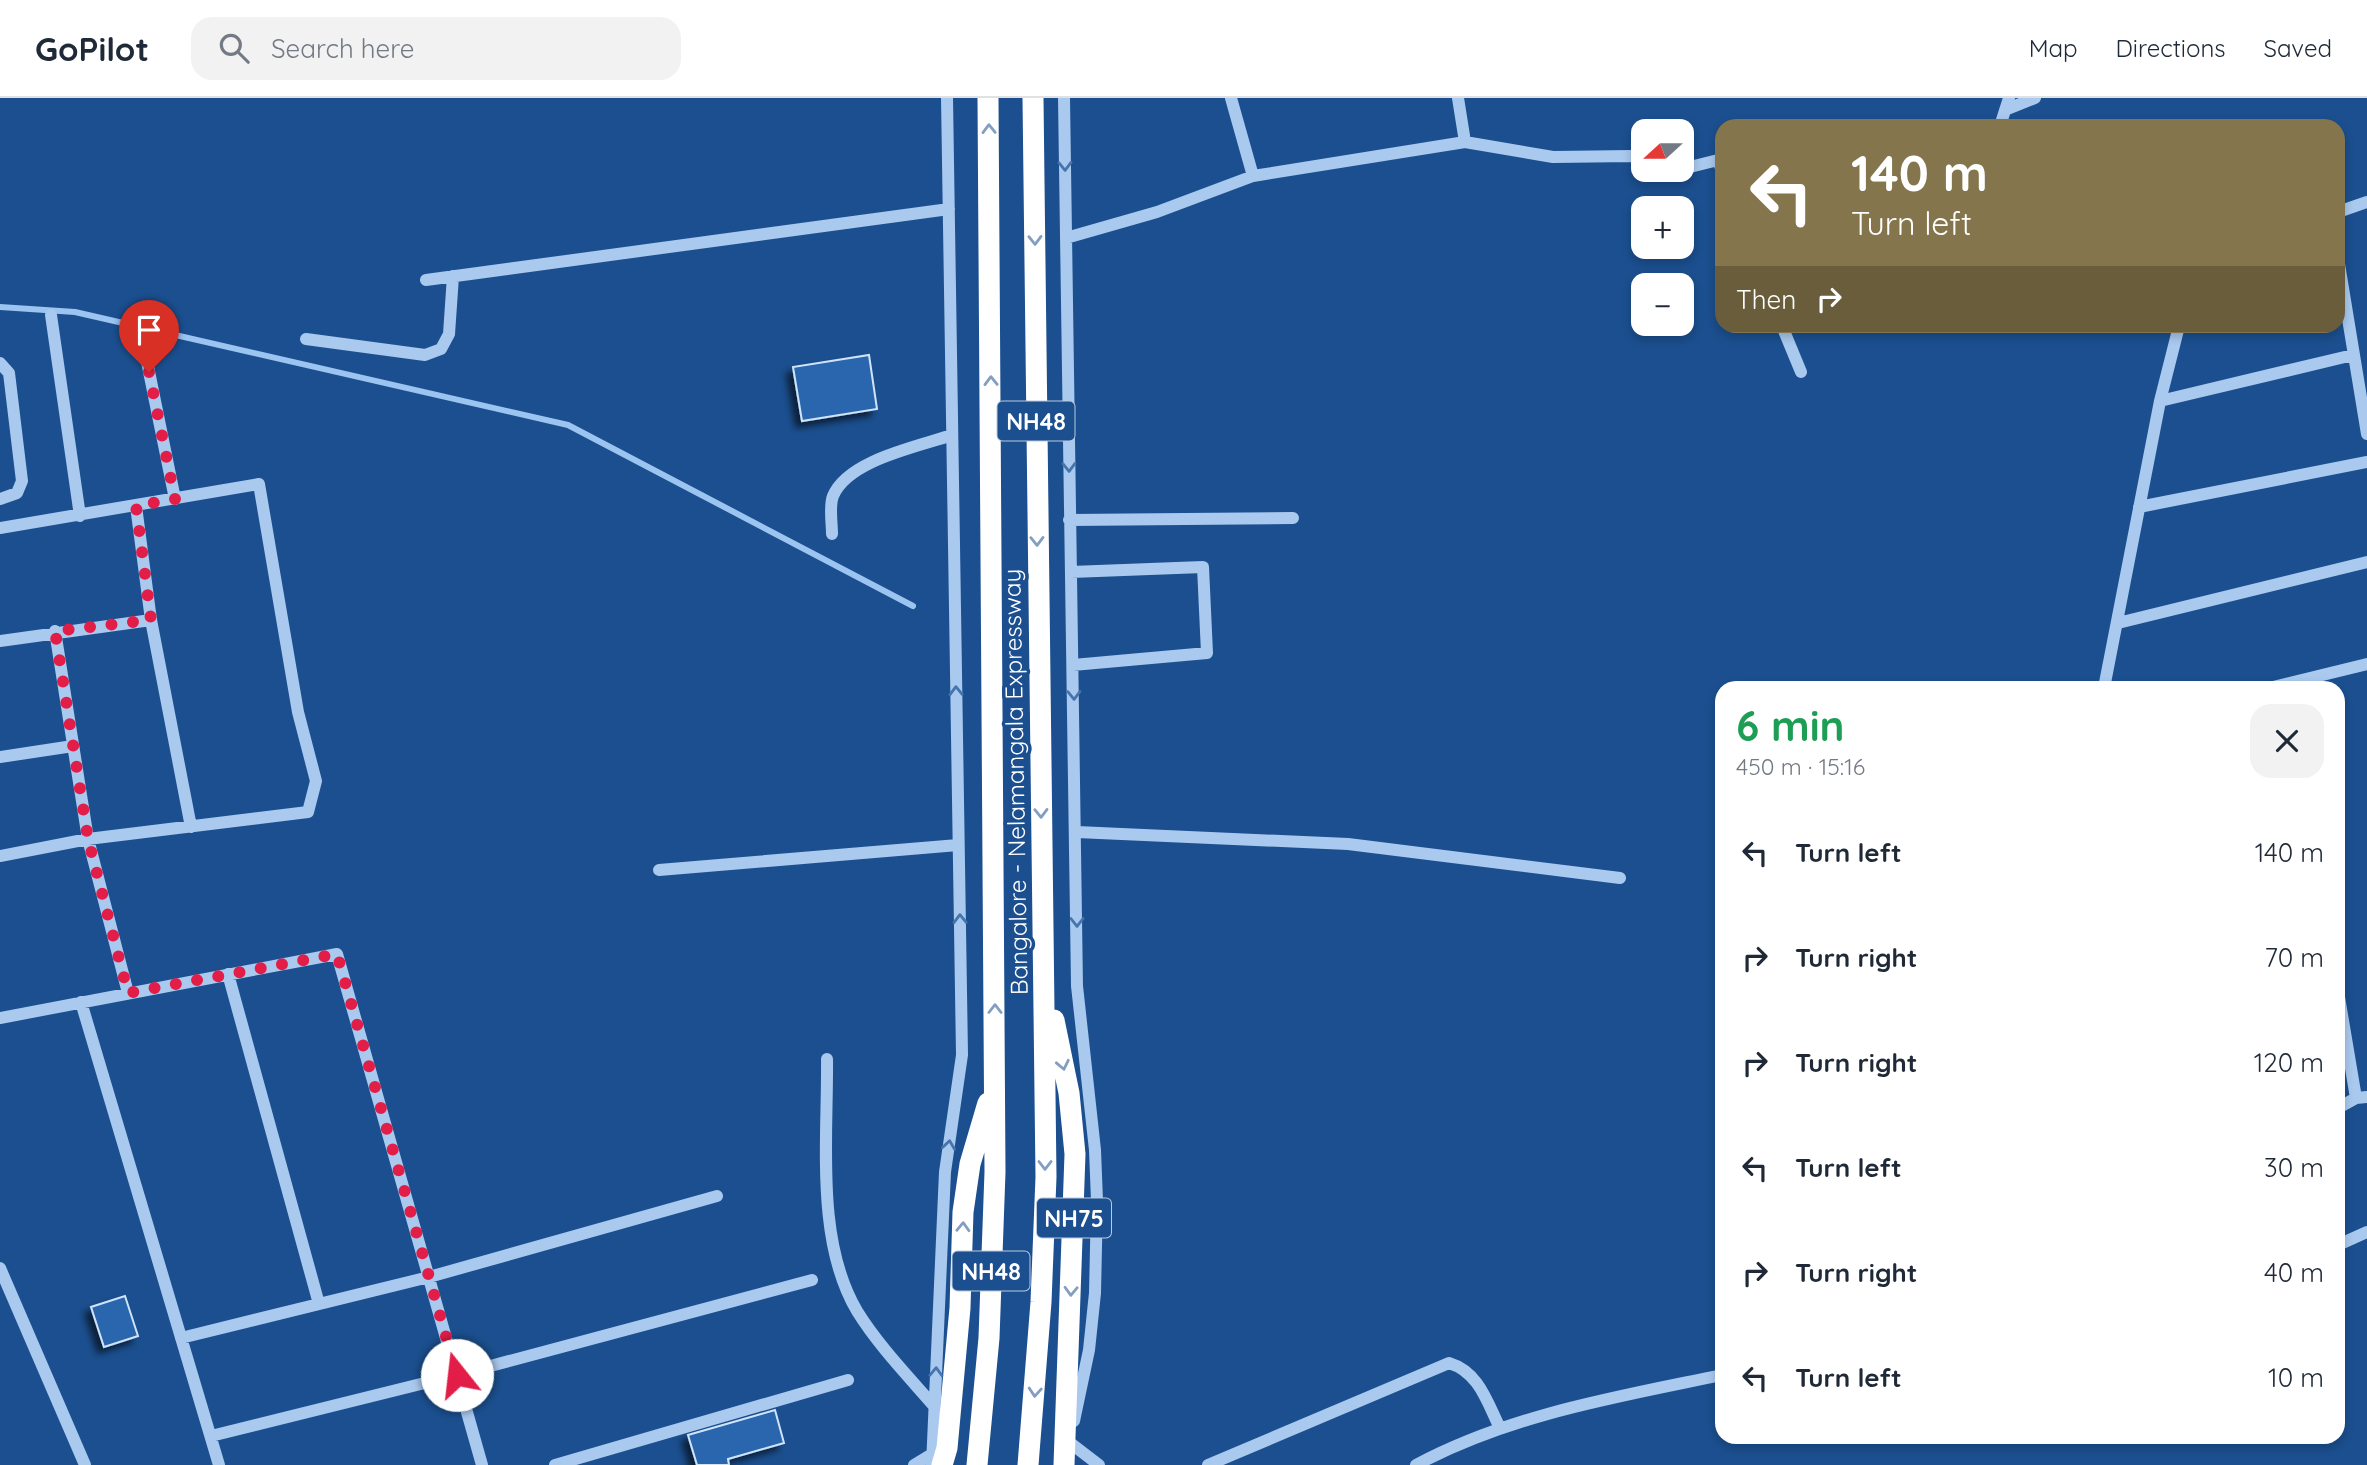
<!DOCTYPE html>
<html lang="en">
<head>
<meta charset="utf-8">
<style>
	body { margin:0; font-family:Quicksand,sans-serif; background:#f2f2f3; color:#1f2937; height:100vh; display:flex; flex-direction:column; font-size:26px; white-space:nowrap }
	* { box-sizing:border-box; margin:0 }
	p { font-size:23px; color:#747a83 }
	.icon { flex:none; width:38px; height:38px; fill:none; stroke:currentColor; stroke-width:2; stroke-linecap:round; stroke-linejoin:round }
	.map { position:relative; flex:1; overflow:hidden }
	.side { position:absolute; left:1715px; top:583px; width:630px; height:763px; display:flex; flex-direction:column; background:#fff; border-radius:21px; box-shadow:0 4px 10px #0003 }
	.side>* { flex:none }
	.hud { position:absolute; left:1715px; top:21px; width:630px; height:214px; border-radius:21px; box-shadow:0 4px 10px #0003; background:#84754c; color:#fff; overflow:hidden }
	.needle { width:46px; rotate:249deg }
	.fabs { position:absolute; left:1631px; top:21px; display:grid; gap:14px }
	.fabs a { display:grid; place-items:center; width:63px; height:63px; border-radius:14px; background:#fff; box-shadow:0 4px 10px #0003; font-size:35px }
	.pin { position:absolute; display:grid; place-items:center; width:60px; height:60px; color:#fff; margin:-72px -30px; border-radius:50% 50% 50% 0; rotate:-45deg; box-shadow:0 0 7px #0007 }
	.pin .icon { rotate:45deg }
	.me { position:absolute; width:77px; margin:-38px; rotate:344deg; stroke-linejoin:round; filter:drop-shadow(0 0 5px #0008) }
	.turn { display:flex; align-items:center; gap:24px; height:147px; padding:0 21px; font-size:32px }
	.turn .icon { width:91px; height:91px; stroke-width:2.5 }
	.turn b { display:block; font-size:49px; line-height:60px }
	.then { display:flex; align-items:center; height:66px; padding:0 21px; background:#0003; gap:14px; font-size:26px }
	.round { display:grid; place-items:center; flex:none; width:74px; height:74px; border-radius:21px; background:#f2f2f3 }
	.overview { display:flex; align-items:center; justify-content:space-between; height:119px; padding:0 21px }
	h1 { font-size:42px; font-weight:800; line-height:52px; color:#1e9e55 }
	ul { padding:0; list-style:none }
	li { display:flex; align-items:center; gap:21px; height:105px; padding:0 21px }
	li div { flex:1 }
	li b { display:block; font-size:26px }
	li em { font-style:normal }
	header { display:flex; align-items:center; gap:42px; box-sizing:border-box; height:98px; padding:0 35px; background:#fff; border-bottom:2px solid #e0e1e3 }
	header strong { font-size:33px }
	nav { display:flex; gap:38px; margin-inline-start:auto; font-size:24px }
	.search { width:490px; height:63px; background:#f2f2f3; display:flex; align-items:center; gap:18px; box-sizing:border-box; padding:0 24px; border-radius:21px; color:#747a83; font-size:26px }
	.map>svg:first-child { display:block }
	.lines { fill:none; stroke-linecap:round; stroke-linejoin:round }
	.stream { stroke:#9cc4f0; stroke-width:6 }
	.building { fill:#2a66ad; stroke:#cfe3fa; stroke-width:2; filter:url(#shadow) }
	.minor { stroke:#a9c9ee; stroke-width:12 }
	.highway { stroke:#fff; stroke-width:21 }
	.oneway { stroke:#829ec1 }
	.oneway2 { stroke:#4674ac }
	.route { stroke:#e11d48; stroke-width:12; stroke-dasharray:0 21.6 }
	.labels { text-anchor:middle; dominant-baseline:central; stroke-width:7; stroke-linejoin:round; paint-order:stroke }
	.shield { fill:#1b4f8f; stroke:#bbcadd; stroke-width:2 }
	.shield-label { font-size:23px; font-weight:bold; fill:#fff }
	.street-label { font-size:24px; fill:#fff; stroke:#1b4f8f }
</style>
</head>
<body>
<header>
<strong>GoPilot</strong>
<div class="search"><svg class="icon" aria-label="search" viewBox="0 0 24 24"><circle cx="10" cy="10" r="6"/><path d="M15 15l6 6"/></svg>Search here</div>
<nav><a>Map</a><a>Directions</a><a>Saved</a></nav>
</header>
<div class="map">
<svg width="2367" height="1367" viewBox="0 0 2367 1367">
	<defs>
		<filter id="shadow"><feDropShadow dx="-6" dy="6" stdDeviation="3.5" flood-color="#0009"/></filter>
	</defs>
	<rect width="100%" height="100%" fill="#1b4f8f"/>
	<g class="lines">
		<!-- stream -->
		<path class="stream" d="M0,209L75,214L568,327L913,508"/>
	</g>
	<!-- building -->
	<path class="building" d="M869,257L877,311L802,323L793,269Z
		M125,1198L138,1238L104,1249L91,1209Z
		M775,1312L784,1345L728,1361L729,1367H697L688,1337Z"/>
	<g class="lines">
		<!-- minor -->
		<path class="minor" d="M1064,0L1077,888L1095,1052L1097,1103L1095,1195L1089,1252L1074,1323
			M1231,0L1253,78
			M1458,0L1465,44
			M2005,12L2035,0
			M2000,28L2009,0
			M1682,71L1718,62L1722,73
			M1656,72L1660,75L1679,72
			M2338,114L2367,104
			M1066,140L1157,114L1253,78L1465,44L1553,59L1632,58L1643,64
			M2338,160L2367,336
			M426,182L949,111
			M51,217L80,418
			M1782,228L1801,274
			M306,241L425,257L441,251L449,236L453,178
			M144,249L175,401
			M0,265L9,275L22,383L17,395L0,401
			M2160,303L2353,257
			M136,408L151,522L191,729
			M2139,409L2367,364
			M1069,422L1293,420
			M0,430L259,386L298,614L316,683L308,714L88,741L0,758
			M832,436C832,425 829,408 833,398C848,362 917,349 952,337
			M1071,474L1203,469L1207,555L1073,567
			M2118,525L2367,464
			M55,533L88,741L128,895
			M0,543L151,522
			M2104,590L2160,303L2179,228
			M2269,590L2367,566
			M0,659L73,648
			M1077,734L1348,746L1620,780
			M659,772L958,747
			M228,876L319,1206
			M2338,893L2356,1000
			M81,904L219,1367
			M0,920L337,856L482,1367
			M827,961C828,1040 815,1142 857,1213C878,1247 908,1278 934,1308
			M2338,1010L2356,1000L2367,999
			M2338,1147L2367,1134
			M0,1170L85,1367
			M181,1240L429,1179L717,1098
			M211,1338L457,1277L812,1182
			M1069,1344L1099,1367
			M555,1367L848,1282
			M914,1367L932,1356
			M932,1367L945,1074L962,957L947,0
			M1208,1367L1449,1265C1479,1274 1487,1304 1500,1330
			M1416,1367C1512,1316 1617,1299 1722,1277"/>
		<!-- highway -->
		<path class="highway" d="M1054,922L1069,995L1075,1056L1064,1367
			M942,1367L947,1350L960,1210L963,1114L970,1066L988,1005
			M977,1367L989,1240L995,1074L988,0
			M1028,1367L1041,1204L1046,1079L1033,0"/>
	</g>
	<!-- one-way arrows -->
	<defs><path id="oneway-chevron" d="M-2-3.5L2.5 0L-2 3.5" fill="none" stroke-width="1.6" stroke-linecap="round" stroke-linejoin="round" transform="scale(1.75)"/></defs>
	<g class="oneway">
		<use href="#oneway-chevron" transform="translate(989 31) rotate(-91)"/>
		<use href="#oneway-chevron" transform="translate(1035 142) rotate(89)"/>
		<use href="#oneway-chevron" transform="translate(991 283) rotate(-91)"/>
		<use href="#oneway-chevron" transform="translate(1037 443) rotate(89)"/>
		<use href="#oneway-chevron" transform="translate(1041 715) rotate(89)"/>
		<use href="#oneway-chevron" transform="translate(995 911) rotate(-90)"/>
		<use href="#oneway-chevron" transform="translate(1063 967) rotate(78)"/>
		<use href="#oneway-chevron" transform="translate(1045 1067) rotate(90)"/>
		<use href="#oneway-chevron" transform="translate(963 1129) rotate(-88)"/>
		<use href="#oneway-chevron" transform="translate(1071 1193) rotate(92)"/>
		<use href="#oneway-chevron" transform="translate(1035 1294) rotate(94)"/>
	</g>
	<g class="oneway2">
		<use href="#oneway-chevron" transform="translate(1065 68) rotate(89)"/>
		<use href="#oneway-chevron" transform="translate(1069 369) rotate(89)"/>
		<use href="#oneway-chevron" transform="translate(956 593) rotate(-91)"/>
		<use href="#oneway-chevron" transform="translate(1074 597) rotate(89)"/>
		<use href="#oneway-chevron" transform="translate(960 821) rotate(-91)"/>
		<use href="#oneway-chevron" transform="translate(1077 824) rotate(90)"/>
		<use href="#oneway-chevron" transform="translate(949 1047) rotate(-82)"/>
		<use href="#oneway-chevron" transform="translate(936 1274) rotate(-88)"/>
	</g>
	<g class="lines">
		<!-- route -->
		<path class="route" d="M149,274L175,401L136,408L151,522L55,533L88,741L128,895L337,856L457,1277"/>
	</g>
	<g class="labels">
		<!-- shield labels -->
		<g class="shield">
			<rect x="997.5" y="303.5" width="77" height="39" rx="5"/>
			<rect x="1037" y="1100.5" width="74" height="39" rx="5"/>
			<rect x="952.5" y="1153.5" width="77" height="39" rx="5"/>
		</g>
		<g class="shield-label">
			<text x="1036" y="323">NH48</text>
			<text x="1074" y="1120">NH75</text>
			<text x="991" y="1173">NH48</text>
		</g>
		<!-- street labels -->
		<g class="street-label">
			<text transform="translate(1015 684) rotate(-91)">Bangalore - Nelamangala Expressway</text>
		</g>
	</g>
</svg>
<div class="fabs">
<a><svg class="needle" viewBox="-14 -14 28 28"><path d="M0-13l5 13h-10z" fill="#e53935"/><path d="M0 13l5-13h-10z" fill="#747a83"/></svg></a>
<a>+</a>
<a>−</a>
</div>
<div class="pin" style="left:149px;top:274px;background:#d93025"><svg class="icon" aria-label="arrive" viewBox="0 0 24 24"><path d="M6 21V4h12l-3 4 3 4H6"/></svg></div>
<svg class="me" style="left:457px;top:1277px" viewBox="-20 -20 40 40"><circle r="19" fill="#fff"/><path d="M0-13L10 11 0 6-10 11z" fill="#e11d48"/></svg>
<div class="hud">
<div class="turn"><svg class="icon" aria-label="left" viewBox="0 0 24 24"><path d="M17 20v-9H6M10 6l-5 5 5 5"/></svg><div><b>140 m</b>Turn left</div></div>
<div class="then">Then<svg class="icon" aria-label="right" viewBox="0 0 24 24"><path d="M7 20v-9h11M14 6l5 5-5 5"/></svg></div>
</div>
<section class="side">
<div class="overview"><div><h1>6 min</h1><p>450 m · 15:16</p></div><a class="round"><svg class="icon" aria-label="close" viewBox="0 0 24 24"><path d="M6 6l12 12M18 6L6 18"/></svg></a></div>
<ul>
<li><svg class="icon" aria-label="left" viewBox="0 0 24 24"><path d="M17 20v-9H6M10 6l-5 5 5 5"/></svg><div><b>Turn left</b></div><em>140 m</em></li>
<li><svg class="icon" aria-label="right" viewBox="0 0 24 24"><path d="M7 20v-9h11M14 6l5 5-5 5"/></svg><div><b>Turn right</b></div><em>70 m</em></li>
<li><svg class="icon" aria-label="right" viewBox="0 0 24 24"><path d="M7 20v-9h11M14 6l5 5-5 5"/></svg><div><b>Turn right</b></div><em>120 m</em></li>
<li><svg class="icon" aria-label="left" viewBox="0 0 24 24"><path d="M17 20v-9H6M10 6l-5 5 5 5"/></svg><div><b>Turn left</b></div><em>30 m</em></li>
<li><svg class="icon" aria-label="right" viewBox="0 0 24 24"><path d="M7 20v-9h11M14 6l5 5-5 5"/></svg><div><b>Turn right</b></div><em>40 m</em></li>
<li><svg class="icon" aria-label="left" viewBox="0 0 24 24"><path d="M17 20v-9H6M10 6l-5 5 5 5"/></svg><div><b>Turn left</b></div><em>10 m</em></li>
</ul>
</section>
</div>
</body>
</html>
